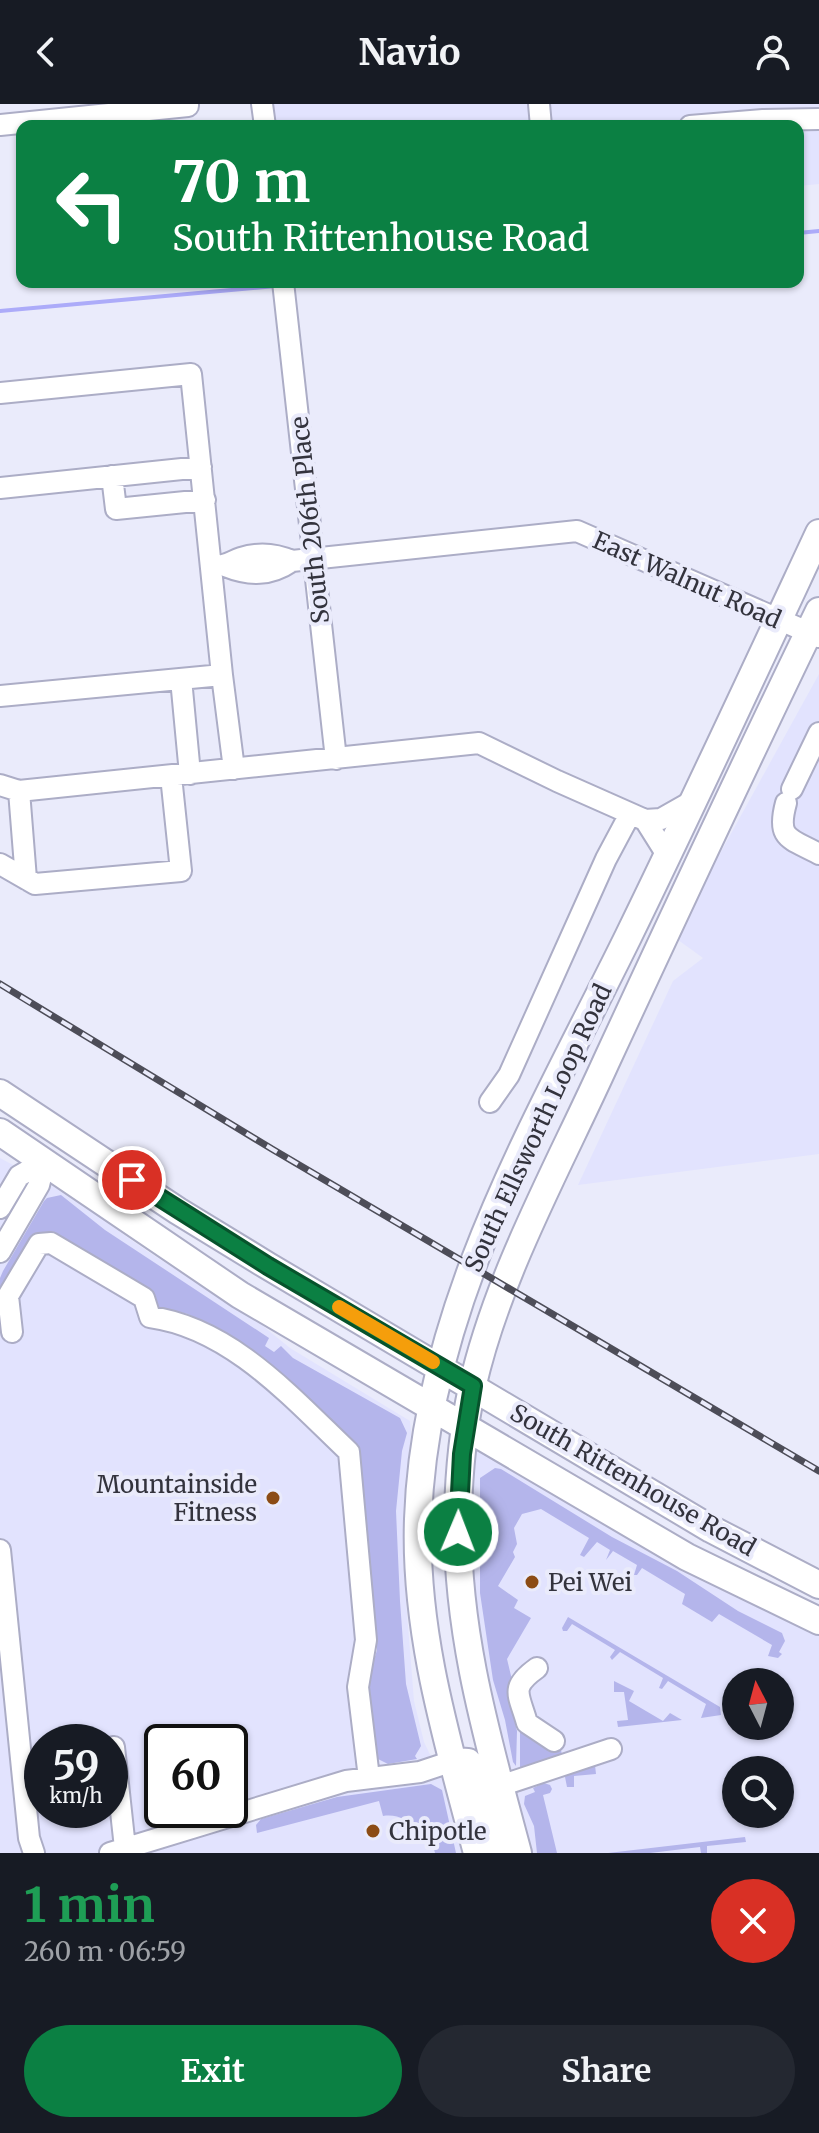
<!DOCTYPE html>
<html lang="en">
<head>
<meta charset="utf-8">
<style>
	body { margin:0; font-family:Merriweather,serif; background:#242831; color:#f1f3f6; height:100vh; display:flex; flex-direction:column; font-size:30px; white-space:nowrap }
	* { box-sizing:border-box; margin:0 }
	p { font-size:26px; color:#9ea1a6 }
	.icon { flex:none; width:44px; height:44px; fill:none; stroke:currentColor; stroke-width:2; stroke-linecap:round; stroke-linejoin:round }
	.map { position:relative; height:1749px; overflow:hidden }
	.details { display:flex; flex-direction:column; background:#171b24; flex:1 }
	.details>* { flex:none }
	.hud { position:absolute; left:16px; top:16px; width:788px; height:168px; border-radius:16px; box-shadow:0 2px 6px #0004; background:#0b8043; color:#fff; overflow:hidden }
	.needle { width:52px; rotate:354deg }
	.controls { position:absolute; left:722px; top:1564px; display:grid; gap:16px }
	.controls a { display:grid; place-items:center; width:72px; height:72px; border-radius:50%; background:#171b24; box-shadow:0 2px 6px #0004; font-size:40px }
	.speed { position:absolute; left:24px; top:1620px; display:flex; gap:16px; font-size:40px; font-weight:700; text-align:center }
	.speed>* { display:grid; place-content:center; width:104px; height:104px; border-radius:50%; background:#171b24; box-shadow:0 2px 6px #0004; line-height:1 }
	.speed small { font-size:20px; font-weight:400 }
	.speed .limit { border:4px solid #111; border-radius:12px; background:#fff; color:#111 }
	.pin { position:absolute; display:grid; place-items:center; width:68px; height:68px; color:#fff; margin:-34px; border:4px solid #fff; border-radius:50%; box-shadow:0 2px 8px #0007 }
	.me { position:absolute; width:88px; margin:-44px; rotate:1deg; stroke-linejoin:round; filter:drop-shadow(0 0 6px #0008) }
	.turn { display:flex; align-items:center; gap:28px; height:168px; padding:0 24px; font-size:36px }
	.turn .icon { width:104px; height:104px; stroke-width:2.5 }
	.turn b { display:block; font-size:56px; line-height:68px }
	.round { display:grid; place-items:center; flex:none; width:84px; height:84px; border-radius:42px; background:#242831 }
	.headline { display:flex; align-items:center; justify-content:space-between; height:136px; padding:0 24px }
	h1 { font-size:48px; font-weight:700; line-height:60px; color:#1e9e55 }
	.primary-button { display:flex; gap:16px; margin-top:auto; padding:16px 24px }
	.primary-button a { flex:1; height:92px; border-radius:48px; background:#0b8043; color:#fff; font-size:32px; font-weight:700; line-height:92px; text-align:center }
	.primary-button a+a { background:#242831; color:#f1f3f6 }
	header { display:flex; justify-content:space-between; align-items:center; height:104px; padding:0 24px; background:#171b24; font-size:36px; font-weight:700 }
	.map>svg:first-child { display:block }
	.built { fill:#e2e3fe; fill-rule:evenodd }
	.green { fill:#b4b5eb }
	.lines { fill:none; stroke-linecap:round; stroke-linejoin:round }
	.stream { stroke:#acabf9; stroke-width:4 }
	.minor-casing { stroke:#acadc6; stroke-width:24 }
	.major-casing { stroke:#acadc6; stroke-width:30 }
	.minor { stroke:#fff; stroke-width:20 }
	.major { stroke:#fff; stroke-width:26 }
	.rail-casing { stroke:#4d4d58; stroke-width:7 }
	.rail { stroke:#eaebfb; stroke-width:4; stroke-dasharray:12; stroke-linecap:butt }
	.route-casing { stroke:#07532c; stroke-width:20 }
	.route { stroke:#0b8043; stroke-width:14 }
	.slow { stroke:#f59e0b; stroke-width:14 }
	.poi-dot { fill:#8c4c15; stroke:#eaebfb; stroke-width:3 }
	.labels { text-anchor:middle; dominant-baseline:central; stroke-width:8; stroke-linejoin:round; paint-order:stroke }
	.street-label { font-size:24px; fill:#33333d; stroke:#eaebfb }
	.poi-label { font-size:24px; fill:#33333d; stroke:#eaebfb; text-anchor:start }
</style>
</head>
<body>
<header><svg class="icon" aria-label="back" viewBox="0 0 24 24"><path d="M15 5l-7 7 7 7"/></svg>Navio<svg class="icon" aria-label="person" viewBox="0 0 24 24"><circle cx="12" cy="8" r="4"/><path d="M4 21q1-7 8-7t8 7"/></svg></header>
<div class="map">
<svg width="819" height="1749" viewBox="0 0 819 1749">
	<rect width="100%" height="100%" fill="#eaebfb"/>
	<!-- built -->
	<path class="built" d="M273,0H819V80L798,82V22H275Z
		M819,570V1050L578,1081L673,877L703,854L674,833Z
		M0,1054L65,1089L147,1147L253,1214L290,1244L410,1317L411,1330L404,1397L403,1459L414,1597L424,1638L446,1684L463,1749H0ZM42,1638H110V1706H42ZM162,1638H230V1706H162Z
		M465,1324L819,1517V1749H518L475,1583ZM736,1578H780V1622H736ZM736,1666H780V1710H736Z"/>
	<!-- green -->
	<path class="green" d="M61,1091L105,1126L269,1234L265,1242L274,1248L281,1242L293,1254L400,1314L407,1329L402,1347L396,1407L400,1497L406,1580L421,1642L415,1652L417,1655L388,1660L376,1654L367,1579L377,1546L357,1357L346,1330L285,1277L227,1232L188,1210L156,1203L48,1132L4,1216H0V1174L3,1167L44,1097L47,1094Z
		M495,1364L501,1365L612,1433L677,1467L738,1507L782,1529L785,1537L779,1548L782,1550L778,1554L768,1552L772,1541L719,1510L712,1518L682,1500L685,1490L642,1464L637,1471H634L637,1461L613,1447L606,1456L610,1446L597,1438L584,1453L580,1451L589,1434L541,1405L522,1410L514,1424L517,1440L513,1448L515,1453L498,1482L518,1496L514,1504L531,1514L507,1555L512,1576L509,1593L517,1627L516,1662L513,1658L505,1616L493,1576L480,1489V1374Z
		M568,1513L720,1603L721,1611L701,1614L706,1600L668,1577L662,1585L659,1584L663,1574L620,1548L612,1556L610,1553L615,1546L572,1520L567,1527H563L562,1524Z
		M614,1577L634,1587L629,1597L663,1617L670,1609L682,1616L618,1623L617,1617L628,1616L624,1588H614Z
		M520,1622L557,1648L561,1646L562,1651L526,1666L525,1663H520Z
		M595,1661L596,1670L574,1672V1683H567L565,1673L567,1670Z
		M544,1679L550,1681L552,1685L550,1689L543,1691L557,1749H537L534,1722L524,1700L525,1692L535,1688L533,1684Z
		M431,1680L442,1686L456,1749H435L429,1725L413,1729C409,1715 397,1710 383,1712L379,1697L257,1729L256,1721L261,1715L337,1693Z
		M745,1733L746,1738L707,1742V1749H701L700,1743L650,1749H608Z"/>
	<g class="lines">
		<!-- stream -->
		<path class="stream" d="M798,129L819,127
			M289,181L323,178
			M0,207L276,182"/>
		<defs>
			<path id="minor" d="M262,0L265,22
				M539,0L541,22
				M0,21L188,2V0
				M690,22L763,16L819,15
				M283,178L336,655
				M0,289L191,270L222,571L0,592
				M112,372L116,405L205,396
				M0,384L201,363
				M216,462C226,462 232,457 241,454C259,448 276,450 292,457
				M225,462C250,472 270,472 292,457L577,427L819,533
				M222,571L234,665
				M181,575L190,670
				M0,681L19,687L479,639L557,677L645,716L661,715L691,698
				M792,685L819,629
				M19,687L26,775
				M786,699C776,736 790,734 819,750
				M645,716L667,751
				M0,760L35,780L181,767L171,672
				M490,998L509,971L606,755L630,710
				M0,1104L19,1072L45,1057
				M0,1148L39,1081L45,1057
				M12,1228L8,1192L39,1140L51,1139L144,1194L150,1213C231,1224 292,1294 349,1348L366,1536L358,1583L369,1674
				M0,1446L29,1734L34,1749
				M537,1564C509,1584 519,1590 527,1619L554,1637
				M114,1643L125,1744
				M500,1682L611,1645
				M110,1749L346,1677L420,1668L453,1657"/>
			<path id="major" d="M0,989L178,1107L268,1162L711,1425L819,1481
				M0,1028L240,1191L687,1453L819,1517
				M453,1657L468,1658L473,1664L502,1749
				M477,1749C448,1639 414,1530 418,1415C425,1204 537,1018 628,833C693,700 756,564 819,429
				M518,1749C488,1637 455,1526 458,1409C459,1368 463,1325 472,1284C497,1172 559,1062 606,958C676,807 746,657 819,507"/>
		</defs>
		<!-- minor casing -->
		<use href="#minor" class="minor-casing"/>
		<!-- major casing -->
		<use href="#major" class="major-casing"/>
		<!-- minor -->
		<use href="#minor" class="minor"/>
		<!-- major -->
		<use href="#major" class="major"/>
		<defs>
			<path id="rail" d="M0,880L272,1045L819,1367"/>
		</defs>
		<!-- rail casing -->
		<use href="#rail" class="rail-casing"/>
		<!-- rail -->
		<use href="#rail" class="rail"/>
	</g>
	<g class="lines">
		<defs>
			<path id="route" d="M132,1076L268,1162L473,1282L462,1350L458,1428"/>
		</defs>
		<!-- route casing -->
		<use href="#route" class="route-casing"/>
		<!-- route -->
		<use href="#route" class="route"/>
		<!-- slow -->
		<path class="slow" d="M339,1203L433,1258"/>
	</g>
	<!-- markers -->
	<g class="poi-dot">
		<circle cx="273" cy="1394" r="8"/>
		<circle cx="532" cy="1478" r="8"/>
		<circle cx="373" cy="1727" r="8"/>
	</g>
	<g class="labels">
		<!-- street labels -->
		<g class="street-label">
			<text transform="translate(310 416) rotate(-96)">South 206th Place</text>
			<text transform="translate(687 476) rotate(24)">East Walnut Road</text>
			<text transform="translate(538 1024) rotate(-65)">South Ellsworth Loop Road</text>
			<text transform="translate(633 1376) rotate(30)">South Rittenhouse Road</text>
		</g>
		<!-- poi labels -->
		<g class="poi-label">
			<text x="257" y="1380" text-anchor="end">Mountainside<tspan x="257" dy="28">Fitness</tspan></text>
			<text x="548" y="1478">Pei Wei</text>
			<text x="389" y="1727">Chipotle</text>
		</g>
	</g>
</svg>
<div class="controls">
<a><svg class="needle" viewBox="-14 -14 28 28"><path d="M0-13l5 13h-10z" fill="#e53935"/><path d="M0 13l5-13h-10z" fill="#9ea1a6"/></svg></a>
<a><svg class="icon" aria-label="search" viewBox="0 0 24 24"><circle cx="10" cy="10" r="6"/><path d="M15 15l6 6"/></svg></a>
</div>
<div class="speed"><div>59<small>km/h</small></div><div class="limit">60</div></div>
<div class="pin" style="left:132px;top:1076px;background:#d93025"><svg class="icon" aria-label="arrive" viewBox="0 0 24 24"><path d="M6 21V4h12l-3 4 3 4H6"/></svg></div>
<svg class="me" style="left:458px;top:1428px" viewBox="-20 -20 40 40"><circle r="17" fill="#0b8043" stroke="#fff" stroke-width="3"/><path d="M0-11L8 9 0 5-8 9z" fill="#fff"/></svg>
<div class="hud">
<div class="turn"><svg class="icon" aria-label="left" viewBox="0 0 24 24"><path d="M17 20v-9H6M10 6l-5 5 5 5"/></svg><div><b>70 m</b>South Rittenhouse Road</div></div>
</div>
</div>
<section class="details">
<div class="headline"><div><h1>1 min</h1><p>260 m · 06:59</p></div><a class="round" style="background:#d93025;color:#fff"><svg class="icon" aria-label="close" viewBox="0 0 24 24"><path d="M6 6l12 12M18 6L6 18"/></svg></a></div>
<div class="primary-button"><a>Exit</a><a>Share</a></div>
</section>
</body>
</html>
